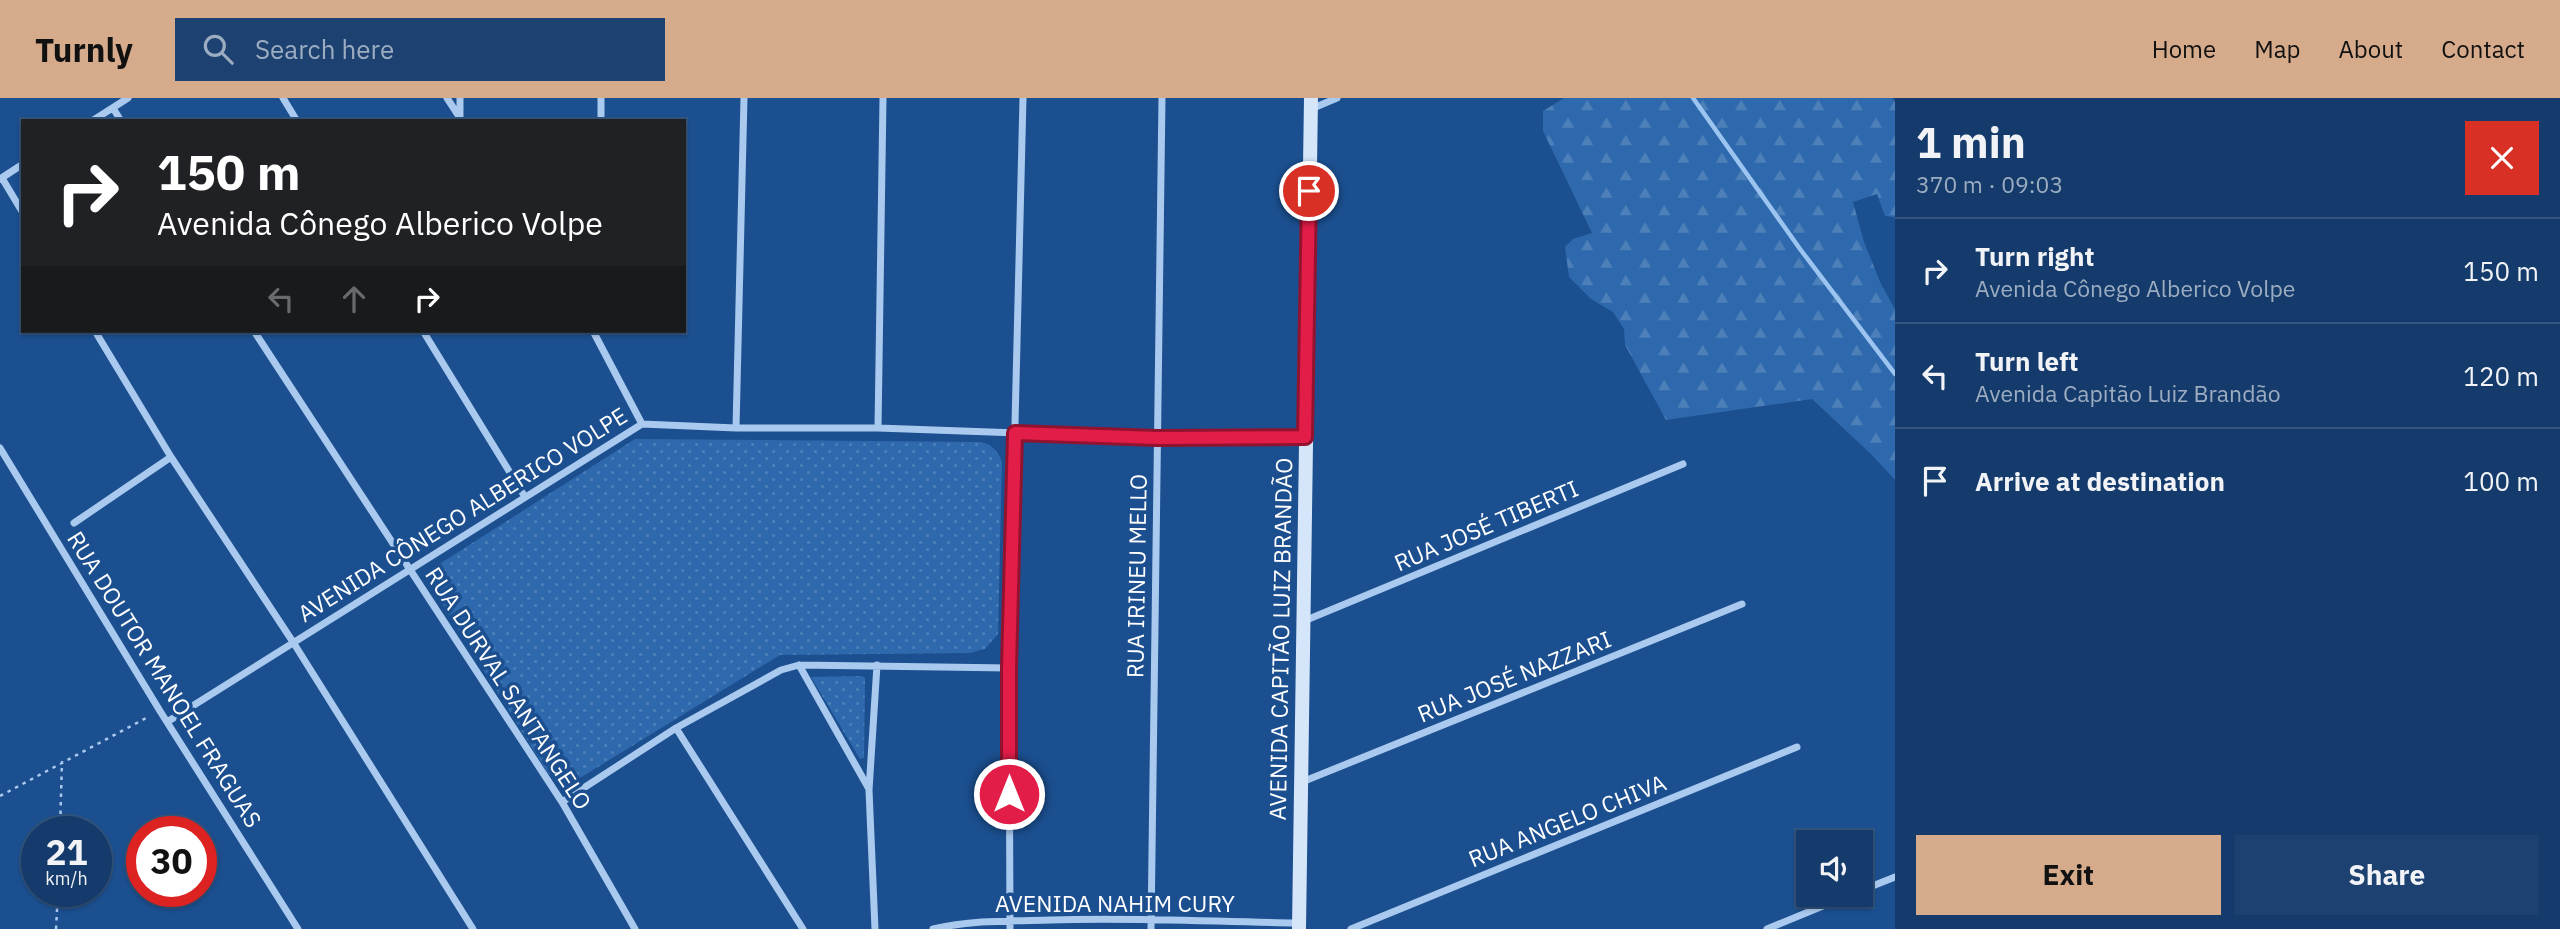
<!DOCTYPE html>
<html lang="en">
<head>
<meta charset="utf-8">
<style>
	body { margin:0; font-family:"IBM Plex Sans",sans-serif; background:#1d4271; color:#f1f3f6; height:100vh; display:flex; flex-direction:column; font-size:26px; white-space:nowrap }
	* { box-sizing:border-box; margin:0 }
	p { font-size:23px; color:#9dadc1 }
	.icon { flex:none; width:38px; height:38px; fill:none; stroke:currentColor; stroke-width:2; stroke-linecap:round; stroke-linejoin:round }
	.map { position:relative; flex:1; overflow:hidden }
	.panel { display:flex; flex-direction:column; background:#143b6b; width:665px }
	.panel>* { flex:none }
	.hud { position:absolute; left:21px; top:21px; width:665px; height:214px; border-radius:0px; box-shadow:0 2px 5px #0004,0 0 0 2px #33557e; background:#202124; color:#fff; overflow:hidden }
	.buttons { position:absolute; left:1796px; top:732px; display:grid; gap:14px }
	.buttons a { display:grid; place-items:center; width:77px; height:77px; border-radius:0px; background:#143b6b; box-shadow:0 2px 5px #0004,0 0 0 2px #33557e; font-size:35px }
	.speed { position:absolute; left:21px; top:718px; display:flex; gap:14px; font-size:35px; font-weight:700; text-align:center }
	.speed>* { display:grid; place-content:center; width:91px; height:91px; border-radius:50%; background:#143b6b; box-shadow:0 2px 5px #0004,0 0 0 2px #33557e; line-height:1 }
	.speed small { font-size:18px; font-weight:400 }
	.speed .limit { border:10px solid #d22; background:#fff; color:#111 }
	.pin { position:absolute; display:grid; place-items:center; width:60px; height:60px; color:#fff; margin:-30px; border:4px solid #fff; border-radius:50%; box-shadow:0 2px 7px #0007 }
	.me { position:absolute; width:77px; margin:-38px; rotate:0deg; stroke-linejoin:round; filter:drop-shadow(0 0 5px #0008) }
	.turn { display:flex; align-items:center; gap:24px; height:147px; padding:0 21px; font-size:32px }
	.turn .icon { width:91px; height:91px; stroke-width:2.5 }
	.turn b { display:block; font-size:49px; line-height:60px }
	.lanes { display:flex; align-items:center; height:66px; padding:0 21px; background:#0003; justify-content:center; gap:35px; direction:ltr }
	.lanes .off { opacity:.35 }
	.round { display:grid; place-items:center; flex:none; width:74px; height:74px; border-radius:0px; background:#1d4271 }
	.headline { display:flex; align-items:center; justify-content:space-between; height:119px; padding:0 21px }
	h1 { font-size:42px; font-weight:800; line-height:52px }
	.cta { display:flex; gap:14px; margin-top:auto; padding:14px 21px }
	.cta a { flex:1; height:80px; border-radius:0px; background:#d6ab8b; color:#111; font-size:28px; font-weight:800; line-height:80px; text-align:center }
	.cta a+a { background:#1d4271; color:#f1f3f6 }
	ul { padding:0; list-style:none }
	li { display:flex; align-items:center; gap:21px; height:105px; padding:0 21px; border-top:2px solid #33557e }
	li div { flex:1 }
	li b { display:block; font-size:26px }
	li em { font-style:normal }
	header { display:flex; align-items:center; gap:42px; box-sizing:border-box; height:98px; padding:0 35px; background:#d6ab8b; color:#111 }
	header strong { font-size:33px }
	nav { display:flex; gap:38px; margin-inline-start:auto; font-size:24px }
	.search { width:490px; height:63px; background:#1d4271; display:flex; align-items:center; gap:18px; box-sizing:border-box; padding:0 24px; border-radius:0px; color:#9dadc1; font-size:26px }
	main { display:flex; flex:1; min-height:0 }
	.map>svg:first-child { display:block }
	.forest { fill:url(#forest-firs) }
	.park { fill:url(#park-dots) }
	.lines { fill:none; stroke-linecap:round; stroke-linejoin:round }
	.stream { stroke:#9cc4f0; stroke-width:4.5 }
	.path { stroke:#a9c9ee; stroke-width:2.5; stroke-dasharray:3.5 5; stroke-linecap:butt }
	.street { stroke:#a9c9ee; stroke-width:7 }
	.secondary { stroke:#d6e6fa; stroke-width:14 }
	.route-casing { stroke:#92132f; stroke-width:18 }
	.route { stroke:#e11d48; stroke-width:12 }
	.labels { text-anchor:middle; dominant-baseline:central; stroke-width:7; stroke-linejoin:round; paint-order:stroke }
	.street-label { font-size:23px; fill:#fff; stroke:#1b4f8f }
</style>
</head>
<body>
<header>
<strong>Turnly</strong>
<div class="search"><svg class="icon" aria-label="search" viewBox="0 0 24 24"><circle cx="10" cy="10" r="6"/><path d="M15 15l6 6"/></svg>Search here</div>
<nav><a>Home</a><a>Map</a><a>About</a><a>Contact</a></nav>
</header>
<main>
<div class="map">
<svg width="1895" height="831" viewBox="0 0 1895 831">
	<defs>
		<pattern id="forest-firs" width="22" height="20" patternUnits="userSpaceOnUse" patternTransform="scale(1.75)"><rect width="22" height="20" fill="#2e69ad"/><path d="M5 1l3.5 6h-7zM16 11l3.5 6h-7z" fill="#4d80b9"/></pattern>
		<pattern id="park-dots" width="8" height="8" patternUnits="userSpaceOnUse" patternTransform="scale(1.75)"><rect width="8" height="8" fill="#2e69ad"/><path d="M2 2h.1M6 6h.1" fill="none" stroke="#4d80b9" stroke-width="1.8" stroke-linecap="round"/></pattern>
	</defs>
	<rect width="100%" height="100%" fill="#1b4f8f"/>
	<!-- forest -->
	<path class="forest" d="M1564,0H1892L1895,4V119L1885,118L1877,96L1853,104L1864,144L1881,186L1895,211V382L1872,357L1812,301L1666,322L1625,247L1624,231L1613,214L1591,201L1569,179L1565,149L1573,141L1592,135L1543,33V13Z"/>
	<!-- park -->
	<path class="park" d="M635,341L980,344C992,346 998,353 1002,364L998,536L985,551L970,555L780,557L580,680C568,686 558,684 548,675L436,496C430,485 431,474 441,465Z
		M862,578L865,580L864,660L860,661L811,579Z"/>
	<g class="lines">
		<!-- stream -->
		<path class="stream" d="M1693,0L1800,151L1895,276"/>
		<!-- path -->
		<path class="path" d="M0,698L148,619
			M60,733L62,663
			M56,831L58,793"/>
		<!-- street -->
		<path class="street" d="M283,0L297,23
			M447,0L462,23
			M113,10L121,23
			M1311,11L1337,0
			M460,19V0
			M92,23L128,0
			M601,23V0
			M2,80L23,115
			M0,81L23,66
			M95,233L171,359L293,544L473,831
			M254,233L562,704L635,831
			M423,233L525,399
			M593,233L642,326
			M736,330L744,0
			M878,330L883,0
			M0,350L160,613L298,831
			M74,425L171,359
			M1304,523L1683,366
			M799,567L869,691
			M167,624L642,326L736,330H878L1157,340L1305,339
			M676,630L803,831
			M1302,684L1742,506
			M562,704L676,630L781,572L799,567L1009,570
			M1860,793L1895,779
			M875,831L869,692L877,567
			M933,831C971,822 1012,823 1051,822C1133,819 1216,824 1298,825
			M1010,831L1009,570L1023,0
			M1151,831L1162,0
			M1351,831L1797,649
			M1767,831L1852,796"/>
		<!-- secondary -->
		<path class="secondary" d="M1299,831L1311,0"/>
	</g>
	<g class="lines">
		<defs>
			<path id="route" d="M1009,696V570L1015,335L1157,340L1305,339L1309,93"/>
		</defs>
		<!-- route casing -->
		<use href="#route" class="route-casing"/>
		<!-- route -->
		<use href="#route" class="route"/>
	</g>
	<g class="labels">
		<!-- street labels -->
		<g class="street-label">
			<text transform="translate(462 416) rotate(-32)">AVENIDA CÔNEGO ALBERICO VOLPE</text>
			<text transform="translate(1486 427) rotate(-23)">RUA JOSÉ TIBERTI</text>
			<text transform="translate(1136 478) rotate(-89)">RUA IRINEU MELLO</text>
			<text transform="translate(1280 541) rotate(-89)">AVENIDA CAPITÃO LUIZ BRANDÃO</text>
			<text transform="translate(1514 578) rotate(-22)">RUA JOSÉ NAZZARI</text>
			<text transform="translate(165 581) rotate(58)">RUA DOUTOR MANOEL FRAGUAS</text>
			<text transform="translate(509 590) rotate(57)">RUA DURVAL SANTANGELO</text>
			<text transform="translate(1567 722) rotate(-22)">RUA ANGELO CHIVA</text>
			<text x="1115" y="805">AVENIDA NAHIM CURY</text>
		</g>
	</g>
</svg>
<div class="buttons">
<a><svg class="icon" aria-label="sound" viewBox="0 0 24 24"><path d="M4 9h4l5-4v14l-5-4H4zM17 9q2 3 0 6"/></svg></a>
</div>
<div class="speed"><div>21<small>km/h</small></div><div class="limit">30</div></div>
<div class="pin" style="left:1309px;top:93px;background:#d93025"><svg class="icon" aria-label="arrive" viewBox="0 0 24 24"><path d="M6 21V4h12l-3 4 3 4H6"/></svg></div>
<svg class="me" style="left:1009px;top:696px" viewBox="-20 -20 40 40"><circle r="17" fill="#e11d48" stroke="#fff" stroke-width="3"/><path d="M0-11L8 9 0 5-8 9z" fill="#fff"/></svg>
<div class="hud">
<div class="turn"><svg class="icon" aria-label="right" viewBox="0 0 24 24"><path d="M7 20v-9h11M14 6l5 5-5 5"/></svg><div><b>150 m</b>Avenida Cônego Alberico Volpe</div></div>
<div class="lanes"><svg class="icon off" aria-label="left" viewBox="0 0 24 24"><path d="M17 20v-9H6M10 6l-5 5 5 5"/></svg><svg class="icon off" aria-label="ahead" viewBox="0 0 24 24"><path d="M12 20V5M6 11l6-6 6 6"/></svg><svg class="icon" aria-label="right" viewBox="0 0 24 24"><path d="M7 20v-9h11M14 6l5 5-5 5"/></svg></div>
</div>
</div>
<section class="panel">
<div class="headline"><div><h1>1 min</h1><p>370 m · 09:03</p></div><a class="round" style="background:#d93025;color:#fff"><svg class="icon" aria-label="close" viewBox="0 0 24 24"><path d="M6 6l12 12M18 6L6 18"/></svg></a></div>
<ul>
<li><svg class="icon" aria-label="right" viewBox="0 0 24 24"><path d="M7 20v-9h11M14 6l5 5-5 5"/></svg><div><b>Turn right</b><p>Avenida Cônego Alberico Volpe</p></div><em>150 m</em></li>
<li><svg class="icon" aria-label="left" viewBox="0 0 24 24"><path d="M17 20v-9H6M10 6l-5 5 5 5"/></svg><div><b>Turn left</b><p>Avenida Capitão Luiz Brandão</p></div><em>120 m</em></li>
<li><svg class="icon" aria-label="arrive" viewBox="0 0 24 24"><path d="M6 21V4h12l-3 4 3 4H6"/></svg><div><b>Arrive at destination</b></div><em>100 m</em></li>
</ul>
<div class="cta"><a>Exit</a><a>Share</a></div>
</section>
</main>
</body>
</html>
